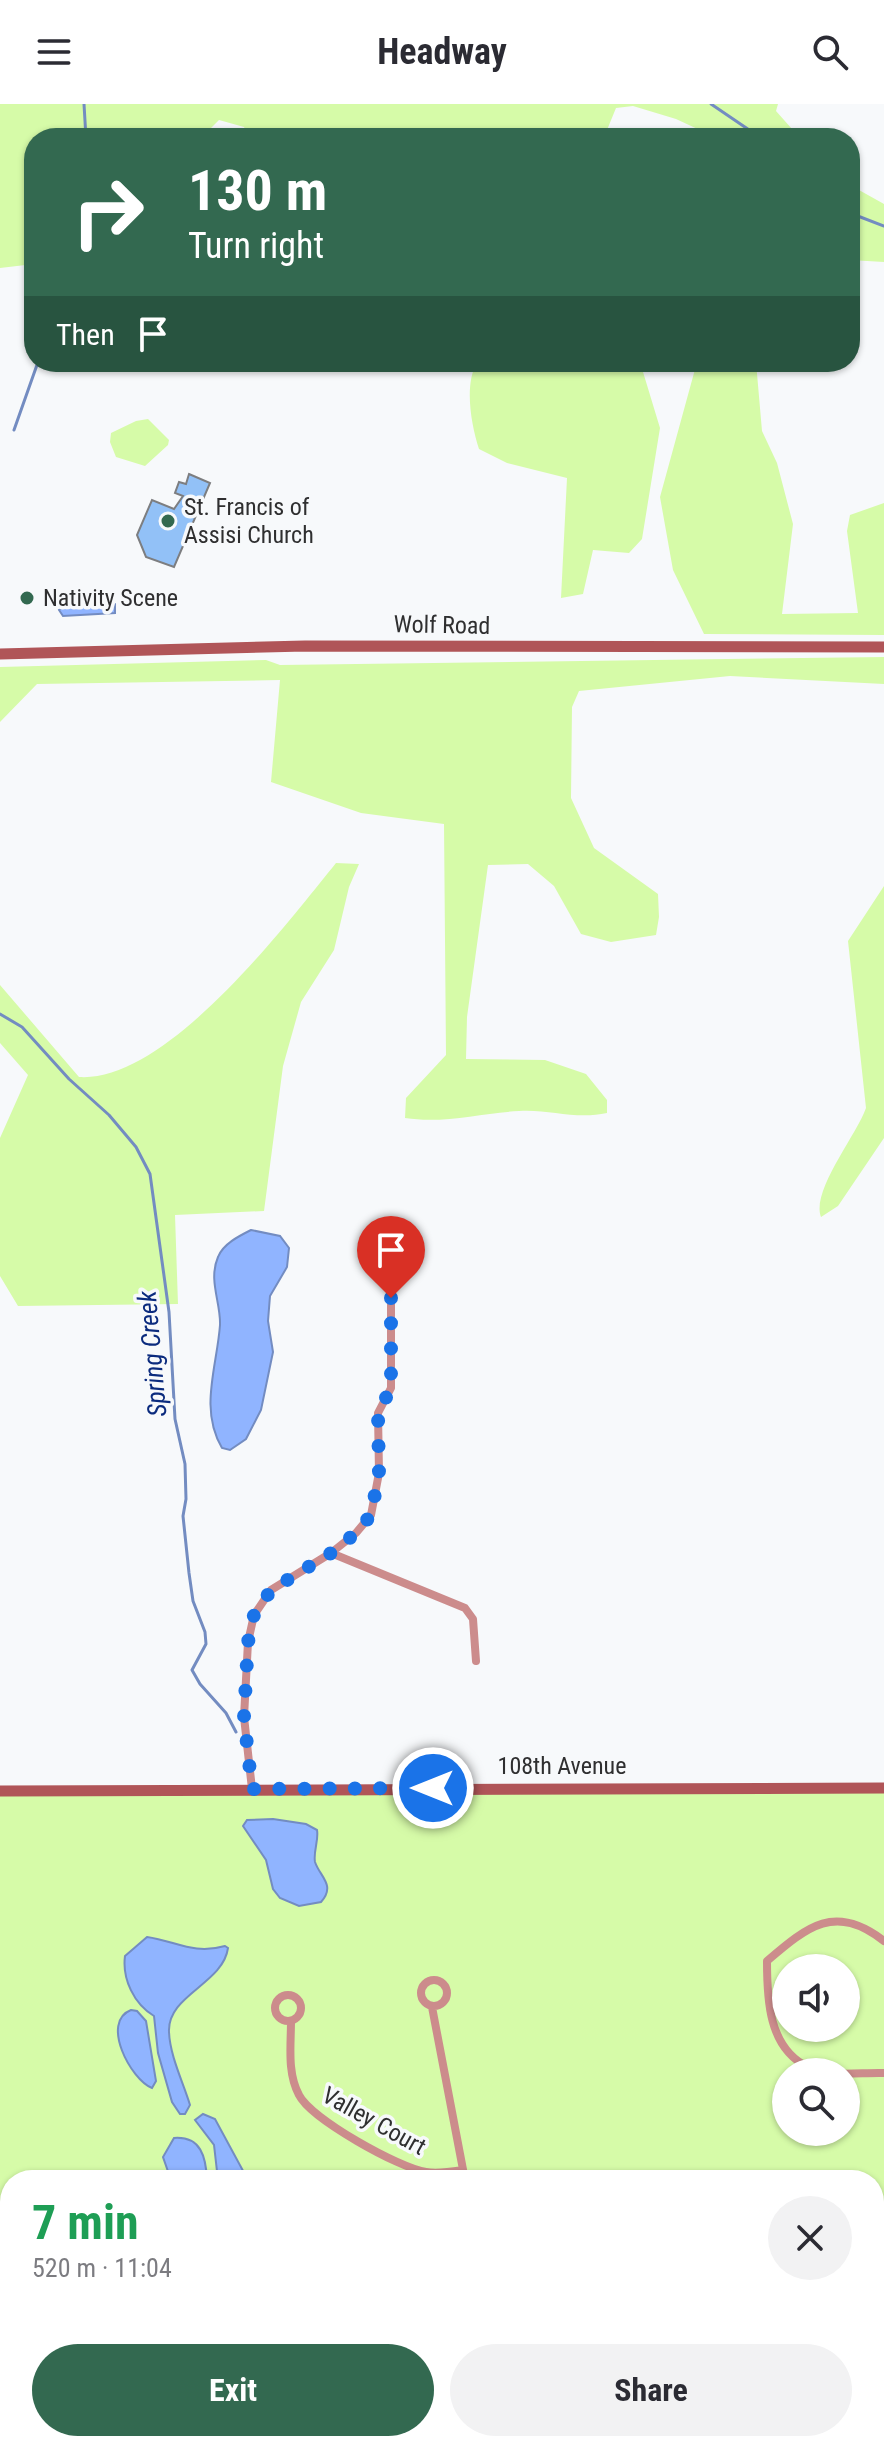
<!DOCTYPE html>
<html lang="en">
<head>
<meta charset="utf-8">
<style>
	body { margin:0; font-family:"Roboto Condensed",sans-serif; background:#f2f2f3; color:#2b2b33; height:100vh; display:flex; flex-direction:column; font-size:30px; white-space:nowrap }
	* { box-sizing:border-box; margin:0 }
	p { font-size:26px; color:#7c7c81 }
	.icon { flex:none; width:44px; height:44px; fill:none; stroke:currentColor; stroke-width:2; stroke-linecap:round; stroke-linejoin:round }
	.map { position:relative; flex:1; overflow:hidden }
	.details { position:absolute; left:0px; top:2066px; width:884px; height:282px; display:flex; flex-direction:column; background:#fff; border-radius:32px 32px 0 0; box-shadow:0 2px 6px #0004 }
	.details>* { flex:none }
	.hud { position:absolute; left:24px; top:24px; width:836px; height:244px; border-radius:32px; box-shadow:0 2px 6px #0004; background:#336950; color:#fff; overflow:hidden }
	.buttons { position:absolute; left:772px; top:1850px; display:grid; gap:16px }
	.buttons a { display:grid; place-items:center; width:88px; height:88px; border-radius:50%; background:#fff; box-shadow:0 2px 6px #0004; font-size:40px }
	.pin { position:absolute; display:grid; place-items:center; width:68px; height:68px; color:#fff; margin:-82px -34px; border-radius:50% 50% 50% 0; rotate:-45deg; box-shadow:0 0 8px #0007 }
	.pin .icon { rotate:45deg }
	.me { position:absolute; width:88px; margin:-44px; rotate:270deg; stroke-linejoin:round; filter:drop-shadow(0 0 6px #0008) }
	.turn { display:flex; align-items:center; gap:28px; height:168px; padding:0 32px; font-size:36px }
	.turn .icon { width:104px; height:104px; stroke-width:2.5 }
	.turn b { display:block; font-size:56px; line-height:68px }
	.then { display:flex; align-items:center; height:76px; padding:0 32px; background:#0003; gap:16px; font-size:30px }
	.round { display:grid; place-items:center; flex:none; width:84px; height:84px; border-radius:42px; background:#f2f2f3 }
	.summary { display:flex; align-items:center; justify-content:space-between; height:136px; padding:0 32px }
	h1 { font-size:48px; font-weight:700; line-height:60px; color:#1e9e55 }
	.button { display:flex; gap:16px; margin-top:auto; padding:16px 32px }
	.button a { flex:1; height:92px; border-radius:48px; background:#336950; color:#fff; font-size:32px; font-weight:700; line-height:92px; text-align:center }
	.button a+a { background:#f2f2f3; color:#2b2b33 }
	header { display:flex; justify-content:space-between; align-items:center; height:104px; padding:0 32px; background:#fff; font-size:36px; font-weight:700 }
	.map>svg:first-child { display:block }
	.green { fill:#d6fba8; fill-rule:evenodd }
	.water { fill:#90b4ff; stroke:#738cc1; stroke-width:2 }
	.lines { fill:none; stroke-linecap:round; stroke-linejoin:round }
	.stream { stroke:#738cc1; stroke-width:3 }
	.building { fill:#92c1f7; stroke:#7d7e80; stroke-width:2 }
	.street { stroke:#cc8c8c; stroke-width:8 }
	.secondary { stroke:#b05558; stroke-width:11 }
	.route { stroke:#1a73e8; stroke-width:14; stroke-dasharray:0 25.2 }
	.poi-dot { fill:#336950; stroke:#f7f9fb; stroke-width:3 }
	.labels { text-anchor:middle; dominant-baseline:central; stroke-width:7; stroke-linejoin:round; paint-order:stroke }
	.poi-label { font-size:24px; fill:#2f2f30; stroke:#f7f9fb; text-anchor:start }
	.street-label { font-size:24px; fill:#2f2f30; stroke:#f7f9fb }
	.water-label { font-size:26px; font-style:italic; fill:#0b2b7e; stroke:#f7f9fb }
</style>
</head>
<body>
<header><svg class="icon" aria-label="menu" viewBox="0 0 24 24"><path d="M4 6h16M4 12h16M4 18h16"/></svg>Headway<svg class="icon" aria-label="search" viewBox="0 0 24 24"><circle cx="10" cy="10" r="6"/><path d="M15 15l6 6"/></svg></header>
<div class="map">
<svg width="884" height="2347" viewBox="0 0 884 2347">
	<rect width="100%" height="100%" fill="#f7f9fb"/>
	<!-- green -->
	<path class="green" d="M0,0H778L776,7L800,34H717L676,15L633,2L616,4L607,26L610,34H249L244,23L219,16L201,34H34V160L0,164Z
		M850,81L884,100V158L850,156Z
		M477,258H640L660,324L642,435L629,449L593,446L583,490L561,494L567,374L507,359L479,345C471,320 464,281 477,258Z
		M697,258H756L762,327L777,359L793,420L782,510L858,509L847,427L850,411L884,399V531L704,530L673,466L660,393Z
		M148,315L169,336L168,341L145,362L116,353L110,338L111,329L136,317Z
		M884,553V580L730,572L579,587L572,603L571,694L594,744L658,790L659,813L656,831L611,838L581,830L554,782L528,760L488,761L467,913L466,955L545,956L586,970L607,996V1009C576,1016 549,1005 519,1007C481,1009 444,1020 405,1014L406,994L446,951L444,720L361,709L271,678L280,576L37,580L0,618V563L266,556L280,561Z
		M336,759L359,760L349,783L334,846L301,898L283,962L264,1107L175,1111L178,1200L18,1202L0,1172V1034L28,971L0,939V881L79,973C166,979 285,822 336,759Z
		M884,782V1034L838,1102L821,1113C811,1087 856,1032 866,1004L848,837Z
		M884,1687V2347H382V2338H874V2076H10V2184L0,2182V1692ZM786,1864H846V1924H786ZM786,1968H846V2028H786Z"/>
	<!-- water -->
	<path class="water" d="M79,489L99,492L115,500V509L63,512L59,506Z
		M251,1126L280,1132L289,1144L287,1163L270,1192L268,1217L273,1248L261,1306L246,1335L230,1346L222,1344C199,1305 217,1263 220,1221C221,1199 208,1176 218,1153C223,1140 239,1132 251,1126Z
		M273,1715L306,1720L317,1726C319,1736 313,1748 315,1758C320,1773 336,1781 321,1798L299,1802L280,1794L273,1785L266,1756L243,1722L247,1716Z
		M147,1833C176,1837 193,1851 225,1842L228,1844C223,1880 167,1891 169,1928C170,1952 183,1978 190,2001L185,2010H180L172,1998L158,1949L154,1912C134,1900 122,1875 125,1852Z
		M131,1906L137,1907L146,1917L156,1977L152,1984C131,1976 100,1918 131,1906Z
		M203,2010L215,2015L248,2076H218L214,2041L195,2016Z
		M174,2034C201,2032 206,2053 207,2076H171L163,2053Z
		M10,2250V2338H323L326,2347H0V2251Z"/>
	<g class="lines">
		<!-- stream -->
		<path class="stream" d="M84,0L86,34
			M711,0L761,34
			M850,109L884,122
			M14,326L38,258
			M0,910L22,923L69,975L109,1011L136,1043L150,1070L169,1208L175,1315L185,1360L186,1395L183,1412L189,1469L193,1497L205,1528L206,1540L192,1566L200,1580L226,1609L236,1628"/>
	</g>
	<!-- building -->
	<path class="building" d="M189,370L210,379L174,463L146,453L137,431L152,396L174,405L183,392L175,389L179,378L186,380Z"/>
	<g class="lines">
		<!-- street -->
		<path class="street" d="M331,1449L465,1504L473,1515L476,1557
			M252,1685L244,1613L248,1538L254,1511L271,1486L331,1449L356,1429L371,1411L379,1369L378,1309L391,1284V1134
			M884,1837C835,1799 808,1822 767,1857C767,1894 768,1944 808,1963C829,1974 861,1968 884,1969
			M421 1889a13 13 0 1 1 26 0a13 13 0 1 1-26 0Z
			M275 1904a13 13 0 1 1 26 0a13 13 0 1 1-26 0Z
			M432,1903L465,2076
			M291,1917C291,1941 287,1969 299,1991C311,2015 399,2064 426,2068C438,2070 450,2068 463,2066
			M874,2174L884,2166
			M874,2260L879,2298L875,2347
			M586,2338L590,2347"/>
		<!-- secondary -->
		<path class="secondary" d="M0,550L305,542L884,543
			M0,1687L884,1684"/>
	</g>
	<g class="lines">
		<!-- route -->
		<path class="route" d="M391,1194V1284L378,1309L379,1369L371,1411L356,1429L331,1449L271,1486L254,1511L248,1538L244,1613L252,1685L433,1684"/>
	</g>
	<!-- markers -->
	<g class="poi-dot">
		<circle cx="168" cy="417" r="8"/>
		<circle cx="27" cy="494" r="8"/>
	</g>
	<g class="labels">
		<!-- poi labels -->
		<g class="poi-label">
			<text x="184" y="403">St. Francis of<tspan x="184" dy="28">Assisi Church</tspan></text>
			<text x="43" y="494">Nativity Scene</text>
		</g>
		<!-- street labels -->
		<g class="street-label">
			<text transform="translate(442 521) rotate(1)">Wolf Road</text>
			<text x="562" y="1662">108th Avenue</text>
			<text transform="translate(374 2017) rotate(29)">Valley Court</text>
		</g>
		<!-- water labels -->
		<g class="water-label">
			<text transform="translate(152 1250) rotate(-95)">Spring Creek</text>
		</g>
	</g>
</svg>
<div class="buttons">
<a><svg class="icon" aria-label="sound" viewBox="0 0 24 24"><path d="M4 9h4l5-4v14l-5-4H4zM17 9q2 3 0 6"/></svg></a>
<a><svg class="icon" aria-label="search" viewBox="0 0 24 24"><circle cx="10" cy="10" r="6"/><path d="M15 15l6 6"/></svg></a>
</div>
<div class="pin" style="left:391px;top:1194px;background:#d93025"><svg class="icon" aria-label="arrive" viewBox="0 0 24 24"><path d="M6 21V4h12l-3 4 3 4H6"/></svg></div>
<svg class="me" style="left:433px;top:1684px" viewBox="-20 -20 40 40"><circle r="17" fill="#1a73e8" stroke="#fff" stroke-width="3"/><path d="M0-11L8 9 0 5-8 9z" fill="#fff"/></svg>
<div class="hud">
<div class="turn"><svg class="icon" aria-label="right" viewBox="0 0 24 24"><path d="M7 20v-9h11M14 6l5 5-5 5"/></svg><div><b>130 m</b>Turn right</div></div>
<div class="then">Then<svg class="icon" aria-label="arrive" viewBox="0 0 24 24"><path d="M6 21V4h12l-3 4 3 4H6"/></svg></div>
</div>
<section class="details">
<div class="summary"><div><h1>7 min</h1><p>520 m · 11:04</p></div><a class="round"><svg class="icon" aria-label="close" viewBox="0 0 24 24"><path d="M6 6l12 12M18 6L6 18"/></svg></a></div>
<div class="button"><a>Exit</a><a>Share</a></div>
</section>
</div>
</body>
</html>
